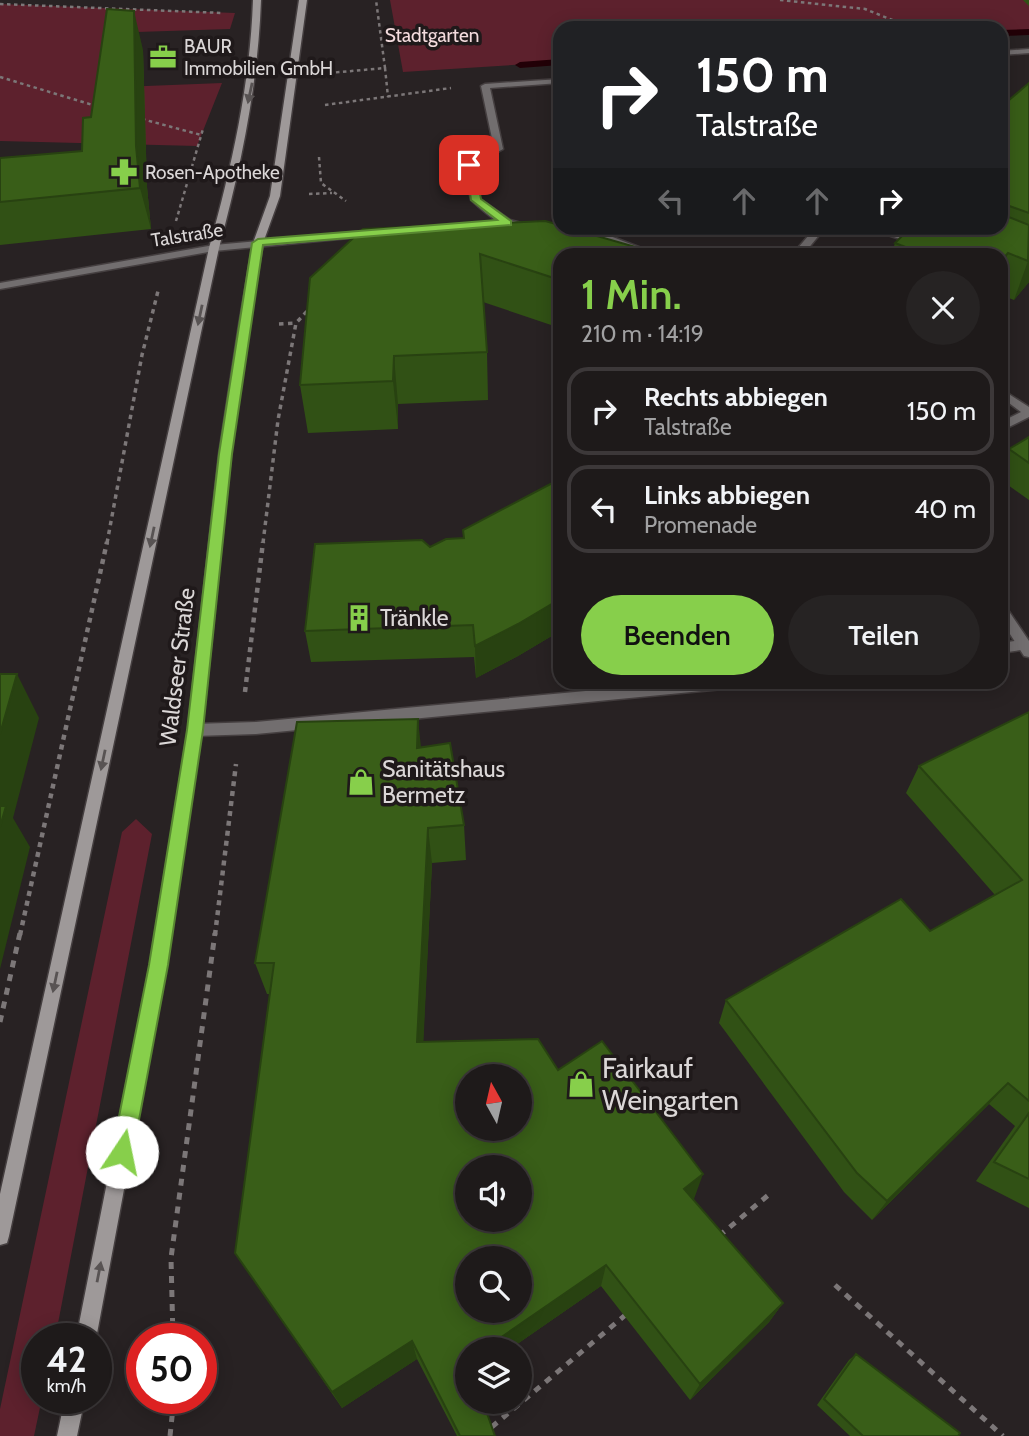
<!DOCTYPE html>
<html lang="de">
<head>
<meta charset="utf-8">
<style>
	body { margin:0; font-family:Cabin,sans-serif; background:#262323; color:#f1f3f6; height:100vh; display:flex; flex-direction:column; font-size:26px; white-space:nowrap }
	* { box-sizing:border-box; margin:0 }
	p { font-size:23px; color:#a1a1a2 }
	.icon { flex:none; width:38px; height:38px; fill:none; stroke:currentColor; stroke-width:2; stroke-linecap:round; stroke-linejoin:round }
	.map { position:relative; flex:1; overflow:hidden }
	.side { position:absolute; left:553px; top:248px; width:455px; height:441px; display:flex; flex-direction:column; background:#1e1a1a; border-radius:21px; box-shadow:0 4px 18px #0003,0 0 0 2px #3c3839 }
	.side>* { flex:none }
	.top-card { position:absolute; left:553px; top:21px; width:455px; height:214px; border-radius:21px; box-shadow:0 4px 18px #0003,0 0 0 2px #3c3839; background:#202124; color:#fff; overflow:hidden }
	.needle { width:46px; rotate:352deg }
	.controls { position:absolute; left:455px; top:1064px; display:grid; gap:14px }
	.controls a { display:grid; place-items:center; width:77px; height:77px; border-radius:50%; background:#1e1a1a; box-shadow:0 4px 18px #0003,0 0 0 2px #3c3839; font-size:35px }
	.speed { position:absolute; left:21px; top:1323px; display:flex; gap:14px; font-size:35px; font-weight:700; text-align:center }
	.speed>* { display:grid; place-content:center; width:91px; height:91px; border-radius:50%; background:#1e1a1a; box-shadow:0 4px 18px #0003,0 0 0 2px #3c3839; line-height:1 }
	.speed small { font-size:18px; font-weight:400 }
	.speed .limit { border:10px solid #d22; background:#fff; color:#111 }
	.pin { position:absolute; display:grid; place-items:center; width:60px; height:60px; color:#fff; margin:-30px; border-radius:14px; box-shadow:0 4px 10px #0006 }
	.me { position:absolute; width:77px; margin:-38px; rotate:11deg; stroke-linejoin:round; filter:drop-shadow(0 0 5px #0008) }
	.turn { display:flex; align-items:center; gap:24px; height:147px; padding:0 28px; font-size:32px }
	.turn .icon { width:91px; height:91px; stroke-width:2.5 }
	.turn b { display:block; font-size:49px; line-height:60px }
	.lanes { display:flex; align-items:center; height:66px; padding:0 28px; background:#0003; justify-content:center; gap:35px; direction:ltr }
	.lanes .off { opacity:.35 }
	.round { display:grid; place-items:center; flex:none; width:74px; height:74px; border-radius:37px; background:#262323 }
	.headline { display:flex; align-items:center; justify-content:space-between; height:119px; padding:0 28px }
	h1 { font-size:42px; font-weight:600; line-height:52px; color:#87cf4b }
	.action { display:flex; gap:14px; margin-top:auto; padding:14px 28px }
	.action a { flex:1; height:80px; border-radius:42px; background:#87cf4b; color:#111; font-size:28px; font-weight:600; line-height:80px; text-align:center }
	.action a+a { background:#262323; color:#f1f3f6 }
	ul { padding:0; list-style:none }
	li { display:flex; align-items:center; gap:21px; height:88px; margin:0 14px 10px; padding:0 14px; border:4px solid #3c3839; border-radius:21px }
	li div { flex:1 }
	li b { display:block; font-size:26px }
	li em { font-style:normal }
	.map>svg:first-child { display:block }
	.green { fill:#5d212d }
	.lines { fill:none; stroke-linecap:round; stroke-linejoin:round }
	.stream { fill:#220007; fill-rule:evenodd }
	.lane-casing { stroke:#453f40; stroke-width:3 }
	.street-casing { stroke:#453f40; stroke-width:3 }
	.secondary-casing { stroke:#453f40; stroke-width:3 }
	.path-far3 { stroke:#7c7778; stroke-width:2.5; stroke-dasharray:3.5 3.5; stroke-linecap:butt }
	.path-far2 { stroke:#7c7778; stroke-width:3.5; stroke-dasharray:4.5 4.5; stroke-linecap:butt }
	.path-far1 { stroke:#7c7778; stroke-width:4.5; stroke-dasharray:5 5; stroke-linecap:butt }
	.path { stroke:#7c7778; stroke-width:5; stroke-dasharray:7 7; stroke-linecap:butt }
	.lane { fill:#726e6f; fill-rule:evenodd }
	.street { fill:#726e6f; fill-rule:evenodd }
	.secondary { fill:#9e9999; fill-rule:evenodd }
	.wall { fill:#315115 }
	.shaded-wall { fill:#284211 }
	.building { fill:#395e18; stroke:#284211; stroke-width:2; fill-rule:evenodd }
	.oneway { fill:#585353 }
	.route { fill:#87cf4b; stroke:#588731; stroke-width:2 }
	.labels { text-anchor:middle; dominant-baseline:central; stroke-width:7; stroke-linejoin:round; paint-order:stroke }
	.far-park-label { font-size:19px; fill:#f3dbdd; stroke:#1f191a }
	.far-poi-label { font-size:19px; fill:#dbd7d7; stroke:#1f191a; text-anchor:start }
	.far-street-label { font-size:19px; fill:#dbd7d7; stroke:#1f191a }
	.poi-label { font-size:23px; fill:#dbd7d7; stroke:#1f191a; text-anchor:start }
	.street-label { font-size:23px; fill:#dbd7d7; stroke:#1f191a }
	.near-poi-label { font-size:28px; fill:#dbd7d7; stroke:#1f191a; text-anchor:start }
</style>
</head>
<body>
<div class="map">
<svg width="1029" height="1436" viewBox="0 0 1029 1436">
	<rect width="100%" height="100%" fill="#282223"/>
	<!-- green -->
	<path class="green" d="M390,0H1029V32L1001,33V28H560V62L403,72Z
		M0,4L235,13L230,29L106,33L96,88L222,83L197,146L0,141Z
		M136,819L152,834L55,1339H37V1398H42L34,1436H0V1409L122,832Z"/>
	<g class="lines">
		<!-- stream -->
		<path class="stream" d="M1029,29V35L1001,36V30Z
			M560,59V65L520,68L515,65L520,62Z"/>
		<defs>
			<path id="lane" d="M815,228H825L802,256H791Z
				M872,228H884L923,242L918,245L873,230Z
				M1022,640L1029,645L1027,649L1001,653V643Z
				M682,682H750L743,687L256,734L195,736L190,734L188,730L190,726L195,724L256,722Z"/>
			<path id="street" d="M1029,49V53L1001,55V51Z
				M560,79V83L490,88L503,149L474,166L480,199L510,220L528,225C510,236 484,212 471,200L464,165L494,148L481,86L485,84Z
				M377,230L382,233L380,235L214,251L0,289V283L214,245Z
				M585,231L610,236L662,256H646L605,241L582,236L580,234Z
				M1001,389L1029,407V417L1001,431V422L1021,412L1001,397Z
				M1001,605L1006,607L1029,641V657L1024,656L1001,620Z"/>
			<path id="secondary" d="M253,0H261C258,85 241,166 219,248L9,1236L7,1243L0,1245V1194L209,248C232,166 250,85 253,0Z
				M299,0H307L280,196L263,243L249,325L231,454L202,730L166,965L96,1339H76L150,965L188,730L219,454L239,325L253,243L270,196Z
				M65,1398H85L77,1436H57Z"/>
		</defs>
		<!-- lane casing -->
		<use href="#lane" class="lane-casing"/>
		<!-- street casing -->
		<use href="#street" class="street-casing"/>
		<!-- secondary casing -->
		<use href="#secondary" class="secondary-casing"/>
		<!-- path-far3 -->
		<path class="path-far3" d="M780,0L865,9L912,28
			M0,4L223,13
			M385,68L388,97
			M329,73L385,68L376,0
			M0,77L96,106
			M325,105L451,88
			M142,119L201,135
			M319,157L321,183L346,201
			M309,194L332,193
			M176,221L203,129"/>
		<!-- path-far2 -->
		<path class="path-far2" d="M279,324L296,323
			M107,543L142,355L158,291
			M263,543L278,420L296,323L310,308"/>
		<!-- path-far1 -->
		<path class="path-far1" d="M245,692L263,542
			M20,935L107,542
			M215,935L236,764"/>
		<!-- path -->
		<path class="path" d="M0,1022L20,933
			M719,1236L772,1192
			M835,1285L1003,1436
			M173,1339L171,1258L215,933
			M170,1436L174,1398
			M481,1436L629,1312"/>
		<!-- lane -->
		<use href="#lane" class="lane"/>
		<!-- street -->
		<use href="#street" class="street"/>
		<!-- secondary -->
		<use href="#secondary" class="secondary"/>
	</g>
	<!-- wall -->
	<path class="wall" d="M1023,0H1029V6Z
		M143,50L147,187L151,229L0,245V158L82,151L91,117Z
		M1029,83V282L1014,300L1001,295V256H891L895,243L1001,228V107Z
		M363,229L560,256V328L483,302L487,352L488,400L398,404V429L308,433L300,385Z
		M1029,437V500L1001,480V467L1009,449Z
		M560,479V631L518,656L476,678L474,657L311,662L305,631L430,547L463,538Z
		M1029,712V1208L976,1181L1015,1126L989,1104L872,1220L844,1192L719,1023L726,1000L930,931L995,895L906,793L919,766Z
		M421,747L464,825L466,860L432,863L423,1042L558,1070L694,1199L693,1200L783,1303L769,1322L690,1400L601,1286L510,1349H467V1402L495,1436H457L417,1359L342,1408L235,1253L270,994H267L255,963Z
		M856,1354L958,1436H850L817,1405L849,1360Z"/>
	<!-- shaded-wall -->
	<path class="shaded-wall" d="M134,11L143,50L147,187L151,229L140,188L136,146Z
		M1008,253L1001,273V261Z
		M1029,260V282L1014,300L1028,261Z
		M394,356L398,404V429L393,381Z
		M560,599V631L518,656L476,678L475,646Z
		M17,674L39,718L13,818L30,847L0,969V734Z
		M418,719L422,757L417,748Z
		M428,828L432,863L422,1072L417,1042Z
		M1008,1083L989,1104L872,1220L887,1201Z
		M703,1174L694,1199L675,1213L684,1189Z
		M606,1265L601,1286L510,1349H484Z
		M783,1303L769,1322L690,1400L700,1384Z
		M412,1341L417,1359L342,1408L332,1392Z"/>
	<!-- building -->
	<path class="building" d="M107,9L134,11L136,146L140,188L0,202V158L82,151L83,118L91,117Z
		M1029,83V213L1001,203V107Z
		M1001,214L1029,225L1028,261L1008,253L1001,261V256H929L895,243L910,228H1001Z
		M545,221L560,225V228H569L653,252L649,256H560V280L480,254L487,352L394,356L393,381L300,385L310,278L363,229Z
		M1029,437V463L1009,449Z
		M560,479V599L518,624L475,646L473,625L305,631L315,544L422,540L430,547L446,539L464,538L463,530Z
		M0,674H17L0,734Z
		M1029,712V1101L1008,1083L887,1201L857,1173L726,1000L901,899L930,931L1022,880L919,766Z
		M418,719L417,748L450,743L464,825L428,828L417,1042L538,1039L558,1070L602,1041L703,1174L684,1189L783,1303L700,1384L606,1265L484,1349H467V1402H483L495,1436H460L412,1341L332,1392L235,1253L274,963H255L297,722ZM467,1076H520V1129H467ZM467,1167H520V1220H467ZM467,1258H520V1311H467Z
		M0,806H6L0,827Z
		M1029,1113V1179L994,1162Z
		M856,1354L960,1433L958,1436H863L824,1399Z"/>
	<!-- one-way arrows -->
	<defs><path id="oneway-solid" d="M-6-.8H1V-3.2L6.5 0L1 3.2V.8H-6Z" transform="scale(1.75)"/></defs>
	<g class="oneway">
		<use href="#oneway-solid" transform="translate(250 93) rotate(102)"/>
		<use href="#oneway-solid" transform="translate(200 315) rotate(102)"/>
		<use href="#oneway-solid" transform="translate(152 537) rotate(102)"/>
		<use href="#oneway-solid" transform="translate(103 760) rotate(102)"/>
		<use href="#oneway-solid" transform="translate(55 982) rotate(102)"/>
		<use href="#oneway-solid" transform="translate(99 1272) rotate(-79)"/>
	</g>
	<!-- route -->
	<path class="route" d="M466,163L474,165L481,199L511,221V225L263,245L232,454L203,730L168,965L133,1152L130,1159L122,1162L115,1159L112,1152L149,965L187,730L219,454L252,243L258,239L497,220L471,200Z"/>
	<!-- icons -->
	<defs>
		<symbol id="office-bare" viewBox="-9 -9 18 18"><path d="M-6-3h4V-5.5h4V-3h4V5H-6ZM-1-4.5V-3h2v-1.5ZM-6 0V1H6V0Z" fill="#87cf4b" stroke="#1f191a" stroke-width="2.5" paint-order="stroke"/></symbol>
		<symbol id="pharmacy-bare" viewBox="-9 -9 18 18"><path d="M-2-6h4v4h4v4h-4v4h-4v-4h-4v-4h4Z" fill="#87cf4b" stroke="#1f191a" stroke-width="2.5" paint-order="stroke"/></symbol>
		<symbol id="building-bare" viewBox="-9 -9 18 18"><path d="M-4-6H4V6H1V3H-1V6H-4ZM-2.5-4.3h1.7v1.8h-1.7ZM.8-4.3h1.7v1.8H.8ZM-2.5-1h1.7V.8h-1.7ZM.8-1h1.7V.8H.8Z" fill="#87cf4b" stroke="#1f191a" stroke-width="2.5" paint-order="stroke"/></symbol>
		<symbol id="shop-bare" viewBox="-9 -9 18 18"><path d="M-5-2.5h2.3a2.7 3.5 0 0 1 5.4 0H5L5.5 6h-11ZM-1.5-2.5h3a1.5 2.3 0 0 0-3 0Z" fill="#87cf4b" stroke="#1f191a" stroke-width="2.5" paint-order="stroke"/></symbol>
	</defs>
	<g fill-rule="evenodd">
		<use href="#office-bare" x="144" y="38" width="38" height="38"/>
		<use href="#pharmacy-bare" x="105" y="153" width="38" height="38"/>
		<use href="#building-bare" x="340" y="599" width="38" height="38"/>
		<use href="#shop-bare" x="342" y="763" width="38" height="38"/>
		<use href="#shop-bare" x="562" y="1065" width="38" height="38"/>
	</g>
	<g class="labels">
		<!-- far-park labels -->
		<g class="far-park-label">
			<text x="432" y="35">Stadtgarten</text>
		</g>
		<!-- far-poi labels -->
		<g class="far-poi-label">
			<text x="184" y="46">BAUR<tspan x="184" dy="22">Immobilien GmbH</tspan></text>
			<text x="145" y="172">Rosen-Apotheke</text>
		</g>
		<!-- far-street labels -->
		<g class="far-street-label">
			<text transform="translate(187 235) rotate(-9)">Talstraße</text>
		</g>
		<!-- poi labels -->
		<g class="poi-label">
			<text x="380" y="618">Tränkle</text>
			<text x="382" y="769">Sanitätshaus<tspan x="382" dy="26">Bermetz</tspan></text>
		</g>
		<!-- street labels -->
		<g class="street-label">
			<text transform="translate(177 667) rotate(-83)">Waldseer Straße</text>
		</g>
		<!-- near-poi labels -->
		<g class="near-poi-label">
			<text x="602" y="1068">Fairkauf<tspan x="602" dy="32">Weingarten</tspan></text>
		</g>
	</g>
</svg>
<div class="controls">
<a><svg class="needle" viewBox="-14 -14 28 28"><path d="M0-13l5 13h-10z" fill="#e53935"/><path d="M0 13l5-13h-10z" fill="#a1a1a2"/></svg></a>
<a><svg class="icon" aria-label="sound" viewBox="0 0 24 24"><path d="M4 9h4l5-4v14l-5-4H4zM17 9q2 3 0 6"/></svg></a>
<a><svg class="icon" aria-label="search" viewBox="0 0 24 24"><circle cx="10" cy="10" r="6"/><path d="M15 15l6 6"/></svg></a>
<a><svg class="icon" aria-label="layers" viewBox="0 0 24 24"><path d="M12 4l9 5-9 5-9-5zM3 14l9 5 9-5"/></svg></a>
</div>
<div class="speed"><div>42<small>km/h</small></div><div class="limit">50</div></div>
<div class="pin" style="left:469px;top:165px;background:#d93025"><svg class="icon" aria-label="arrive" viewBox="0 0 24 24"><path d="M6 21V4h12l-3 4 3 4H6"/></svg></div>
<svg class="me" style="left:122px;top:1152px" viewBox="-20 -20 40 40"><circle r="19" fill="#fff"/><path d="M0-13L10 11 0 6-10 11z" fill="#87cf4b"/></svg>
<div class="top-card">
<div class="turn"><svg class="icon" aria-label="right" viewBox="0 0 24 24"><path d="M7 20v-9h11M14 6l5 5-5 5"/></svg><div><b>150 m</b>Talstraße</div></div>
<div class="lanes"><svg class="icon off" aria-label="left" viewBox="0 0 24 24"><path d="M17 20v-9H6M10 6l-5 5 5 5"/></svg><svg class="icon off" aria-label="ahead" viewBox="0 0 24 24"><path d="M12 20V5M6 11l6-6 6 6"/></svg><svg class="icon off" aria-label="ahead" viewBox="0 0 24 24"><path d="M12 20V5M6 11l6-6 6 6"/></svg><svg class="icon" aria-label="right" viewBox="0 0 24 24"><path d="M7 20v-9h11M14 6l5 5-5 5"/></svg></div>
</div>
<section class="side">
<div class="headline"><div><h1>1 Min.</h1><p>210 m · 14:19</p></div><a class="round"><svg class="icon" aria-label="close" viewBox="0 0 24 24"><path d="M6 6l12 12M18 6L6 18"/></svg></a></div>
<ul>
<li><svg class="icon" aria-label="right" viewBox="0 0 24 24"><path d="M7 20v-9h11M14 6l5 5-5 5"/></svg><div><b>Rechts abbiegen</b><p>Talstraße</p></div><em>150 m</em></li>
<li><svg class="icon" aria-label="left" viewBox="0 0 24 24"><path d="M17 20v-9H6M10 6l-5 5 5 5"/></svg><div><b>Links abbiegen</b><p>Promenade</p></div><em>40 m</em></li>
</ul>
<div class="action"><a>Beenden</a><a>Teilen</a></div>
</section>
</div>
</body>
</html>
